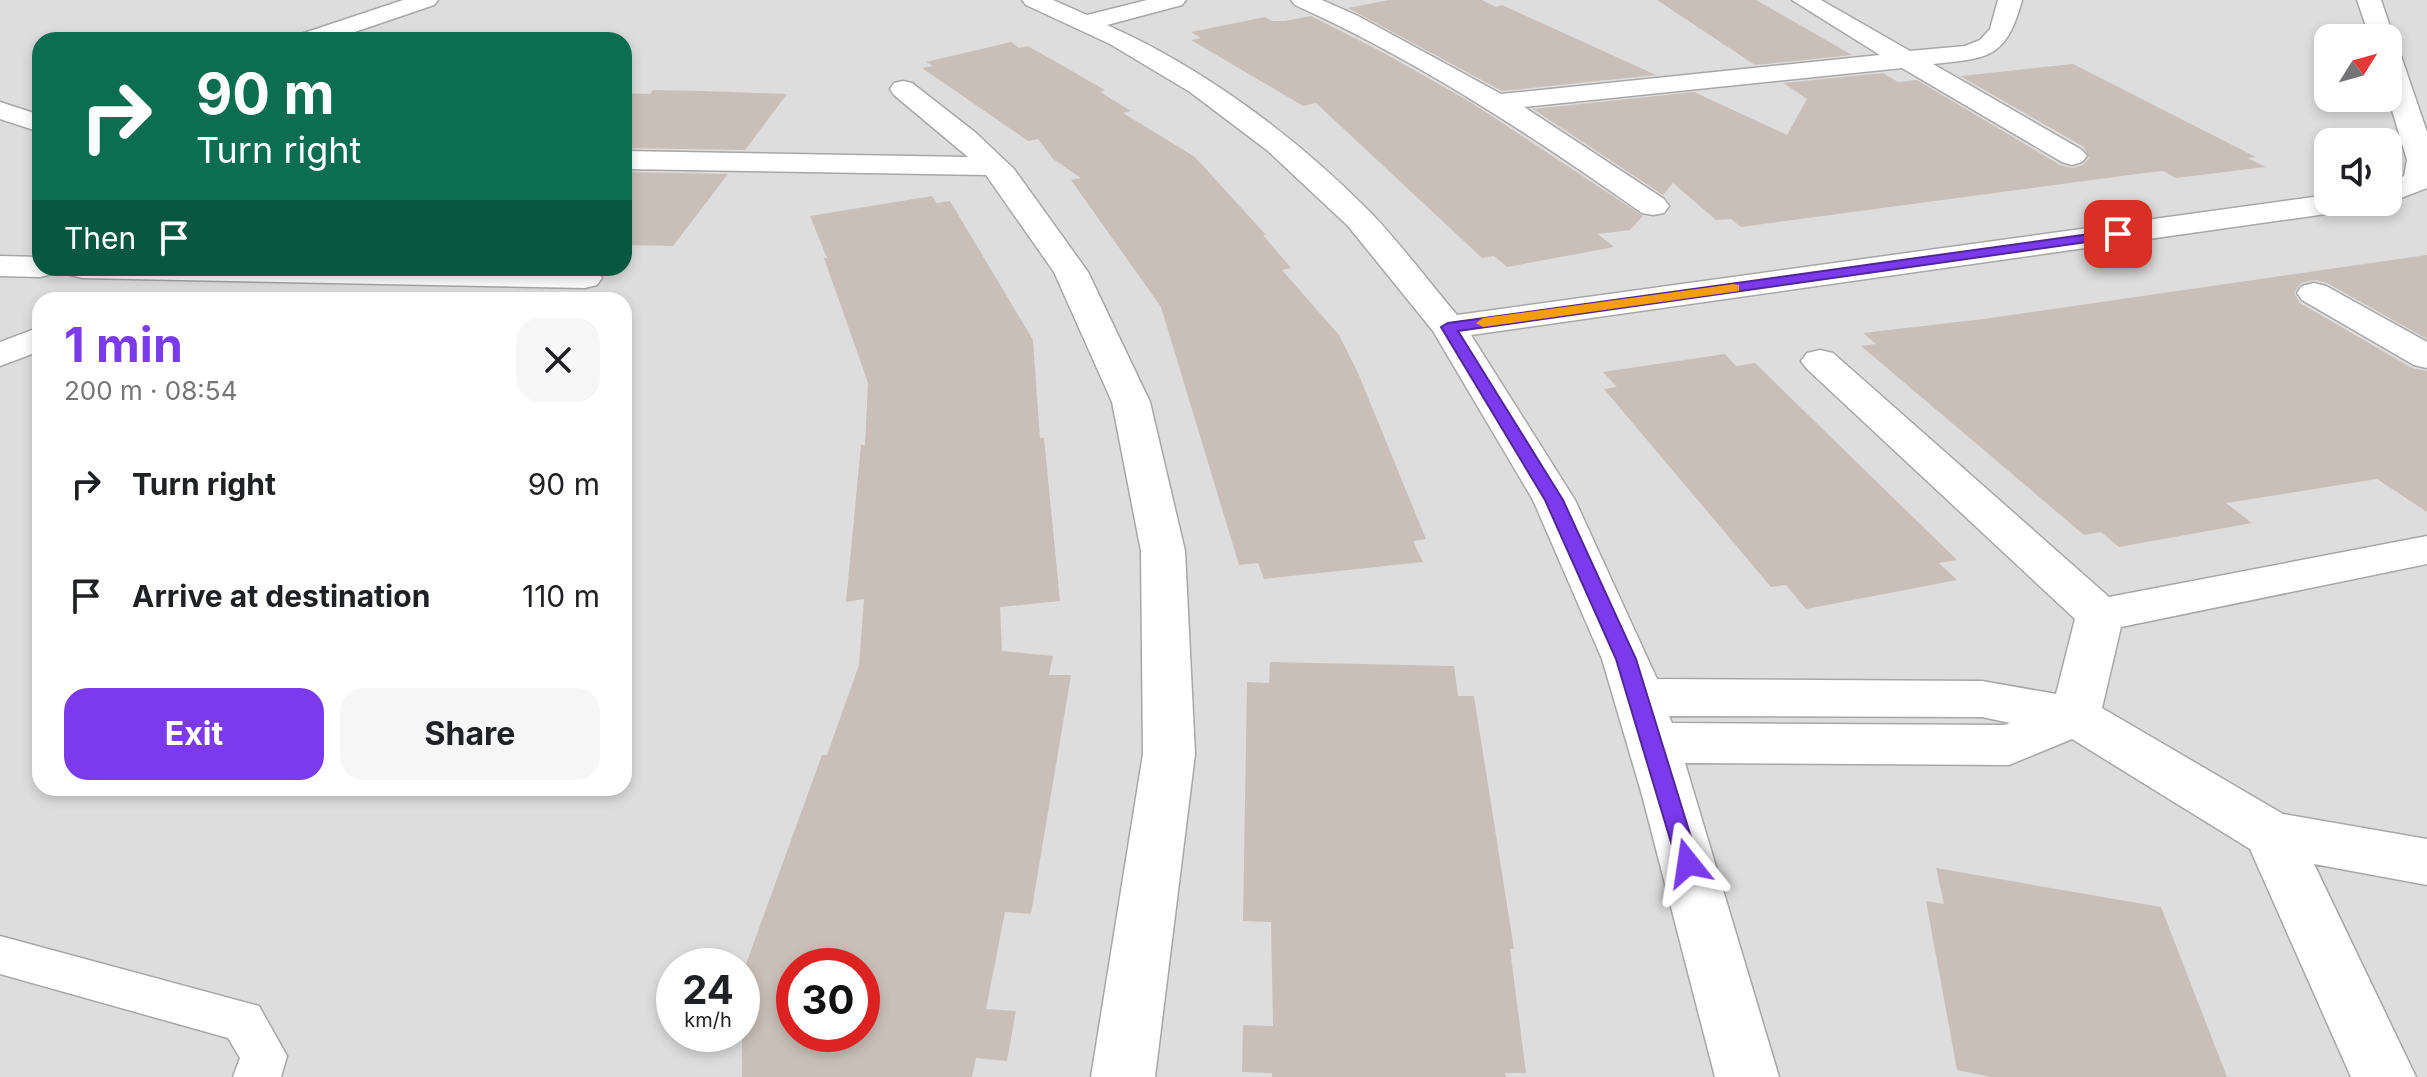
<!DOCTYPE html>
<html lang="en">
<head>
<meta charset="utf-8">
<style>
	body { margin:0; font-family:Inter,sans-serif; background:#f6f6f6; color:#202124; height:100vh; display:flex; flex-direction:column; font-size:30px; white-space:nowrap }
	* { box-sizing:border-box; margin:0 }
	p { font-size:26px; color:#757577 }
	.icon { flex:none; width:44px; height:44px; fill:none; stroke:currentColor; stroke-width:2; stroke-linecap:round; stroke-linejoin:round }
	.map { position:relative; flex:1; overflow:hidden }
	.side { position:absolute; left:32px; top:292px; width:600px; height:504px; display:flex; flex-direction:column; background:#fff; border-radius:24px; box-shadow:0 4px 12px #0003 }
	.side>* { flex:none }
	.banner { position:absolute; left:32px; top:32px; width:600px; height:244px; border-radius:24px; box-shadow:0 4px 12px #0003; background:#0b6e4f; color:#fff; overflow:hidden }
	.needle { width:52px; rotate:53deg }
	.tools { position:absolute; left:2314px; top:24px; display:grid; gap:16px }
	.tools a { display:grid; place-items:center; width:88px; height:88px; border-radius:16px; background:#fff; box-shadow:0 4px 12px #0003; font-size:40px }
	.speed { position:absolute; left:656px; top:948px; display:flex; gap:16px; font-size:40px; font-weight:700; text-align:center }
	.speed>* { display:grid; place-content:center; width:104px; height:104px; border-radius:50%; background:#fff; box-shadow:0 4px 12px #0003; line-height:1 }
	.speed small { font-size:20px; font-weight:400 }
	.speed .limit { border:12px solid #d22; background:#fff; color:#111 }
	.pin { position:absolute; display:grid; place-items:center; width:68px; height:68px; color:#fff; margin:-34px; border-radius:16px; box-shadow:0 4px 12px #0006 }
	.me { position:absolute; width:88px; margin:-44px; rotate:345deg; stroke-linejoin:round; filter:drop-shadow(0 0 6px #0008) }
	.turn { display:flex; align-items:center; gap:28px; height:168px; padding:0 32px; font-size:36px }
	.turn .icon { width:104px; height:104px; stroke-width:2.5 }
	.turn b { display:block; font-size:56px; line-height:68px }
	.then { display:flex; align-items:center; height:76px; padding:0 32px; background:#0003; gap:16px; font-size:30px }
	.round { display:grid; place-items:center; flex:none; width:84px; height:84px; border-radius:24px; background:#f6f6f6 }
	.head { display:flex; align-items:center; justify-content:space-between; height:136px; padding:0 32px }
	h1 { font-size:48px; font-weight:700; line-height:60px; color:#7c3aed }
	.action { display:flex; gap:16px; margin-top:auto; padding:16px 32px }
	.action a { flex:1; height:92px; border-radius:24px; background:#7c3aed; color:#fff; font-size:32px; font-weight:700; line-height:92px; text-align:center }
	.action a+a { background:#f6f6f6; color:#202124 }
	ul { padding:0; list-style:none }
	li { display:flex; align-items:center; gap:24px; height:112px; padding:0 32px }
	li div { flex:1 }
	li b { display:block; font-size:30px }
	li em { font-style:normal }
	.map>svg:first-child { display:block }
	.residential { fill:#dedddd; fill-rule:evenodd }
	.building { fill:#c9bfb8; fill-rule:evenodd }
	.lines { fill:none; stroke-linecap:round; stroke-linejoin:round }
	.service-casing { stroke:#a7a7a7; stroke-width:3 }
	.minor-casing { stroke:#a7a7a7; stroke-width:3 }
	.service { fill:#fff; fill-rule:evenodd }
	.minor { fill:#fff; fill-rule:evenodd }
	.route { fill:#7c3aed; stroke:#51269a; stroke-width:2 }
	.slow { fill:#f59e0b }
</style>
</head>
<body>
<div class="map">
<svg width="2427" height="1077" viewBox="0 0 2427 1077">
	<rect width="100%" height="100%" fill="#f1ede6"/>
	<!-- residential -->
	<path class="residential" d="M0,0H2427V1077H0ZM2328,38H2388V98H2328ZM40,40H624V268H40ZM2328,142H2388V202H2328ZM40,300H624V788H40ZM674,966H742V1034H674ZM794,966H862V1034H794Z"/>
	<!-- building -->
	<path class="building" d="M1389,0H1482L1496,7L1502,5L1656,75L1502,91L1348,8Z
		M1657,0H1756L1852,55L1755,65Z
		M1311,16L1384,53L1472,103L1643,216L1630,230L1598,234L1614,247L1507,267L1494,256L1482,258L1316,103L1303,106L1191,40L1201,38L1191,32L1265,17L1272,21H1285Z
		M1011,42L1019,48L1028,46L1105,90L1100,92L1131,111L1123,113L1195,157L1266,235H1263L1291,268L1282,270L1339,335L1358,373L1426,539L1413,541L1423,562L1264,579L1258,563L1239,565L1161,307L1071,180L1081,178L1053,159L1038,139L1028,141L922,68L933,66L926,62Z
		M2073,64L2256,157L2247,158L2266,167L2176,178L2163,171L2137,174L1741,227L1731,219L1716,220L1673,183L1663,195L1533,109L1694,92L1787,135L1807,99L1783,83L1883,73L1898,82L1917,80L2060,165L2073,168L2083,165L2089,158L2084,147L1960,76Z
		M653,90L703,91L787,94L745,150L624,148V93L650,94Z
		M624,172L728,174L673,246L624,245Z
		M932,196L937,203L950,201L1033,340L1040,438H1044L1060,601L1000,607L1002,651L1053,656L1049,675H1071L1031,914L1005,912L986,1009L1016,1011L1007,1061L976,1058L972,1077H742V975L822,755H827L859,665L864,599L846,602L861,445H865L868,383L824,258H827L810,216ZM794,966H862V1034H794Z
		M2427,255V339L2327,283L2315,280L2301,283L2294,293L2300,303L2412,368L2427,371V512L2377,479L2226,503L2252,523L2119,547L2101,532L2084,535L1861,346L1876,344L1863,333L1983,319Z
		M1725,354L1736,366L1755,363L1957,560L1939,563L1957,580L1806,609L1786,585L1771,587L1604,389L1617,387L1603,372Z
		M1270,662L1454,666L1458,696H1474L1514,949H1510L1526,1073H1505L1506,1077H1272V1073L1242,1072L1243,1025L1273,1026L1271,922L1243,921L1247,682L1269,683Z
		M1936,868L2161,907L2227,1077H1991L1957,1070L1926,901L1944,904Z"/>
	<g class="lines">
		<defs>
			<path id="service" d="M0,936L259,1006L287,1056L281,1077H233L240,1058L228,1038L0,974Z"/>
			<path id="minor" d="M403,0H438L434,5L331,40H295L298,35Z
				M1022,0H1053L1087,15L1147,0H1186L1182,5L1107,25C1204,68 1296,137 1370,212C1401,244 1428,281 1457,315L2328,195V202H2362L2358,209L2347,211L1471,335L1575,500L1657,679L1982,681L2056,694L2075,619L1807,369L1801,361L1807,353L1820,350L1833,353L2109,597L2427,536V564L2121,627L2102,708L2283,814L2427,839V885L2314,864L2416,1077H2351L2250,849L2072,739L2009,765L1685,763L1779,1077H1715L1642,795L1602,659L1533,500L1433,331L1348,226L1268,151L1190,92L1110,44L1026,5ZM1669,716L1982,717L2010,723L2004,725L1672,723Z
				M1291,0H1322L1358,16L1501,94L1880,55L1792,0H1821L1910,51L1965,46L1980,40L1990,29L1998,0H2022C2006,59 1989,58 1933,64L2082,150L2087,156L2082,162L2072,165L2062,162L1902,68L1524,107L1664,199L1669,206L1664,213L1653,215L1642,213C1531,135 1419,61 1295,5Z
				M2357,0H2381L2394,38L2391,43L2388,44V38H2370Z
				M2388,48L2397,51L2401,56L2427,132V188L2388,203L2383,202H2388V183L2404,176L2407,160L2388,97Z
				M903,81L912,83L976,133L1014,169L1088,272L1150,402L1185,551L1195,754L1155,1077H1091L1143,754L1141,551L1112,402L1054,272L986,175L624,169V151L968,157L894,95L890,89L894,83Z
				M0,102L40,115V132L0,119Z
				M0,256L40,257V268H56L52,274L40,277L0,276Z
				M65,268H586L597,271L602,278L597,285L585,288L82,278L70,275Z
				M2314,283L2326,286L2427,342V368L2414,365L2302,300L2297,293L2302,286Z
				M40,327V351L0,366V342Z"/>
		</defs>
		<!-- service casing -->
		<use href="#service" class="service-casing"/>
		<!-- minor casing -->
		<use href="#minor" class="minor-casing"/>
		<!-- service -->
		<use href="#service" class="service"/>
		<!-- minor -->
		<use href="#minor" class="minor"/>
	</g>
	<!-- route -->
	<path class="route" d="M2118,230L2124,234L2122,237L1458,331L1563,500L1636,659L1699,863L1696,869L1688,872L1679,869L1616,659L1545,500L1441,327L1448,323Z"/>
	<!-- slow -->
	<path class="slow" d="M1734,284L1739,285V291L1483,327L1476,323L1483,318Z"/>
</svg>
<div class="tools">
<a><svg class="needle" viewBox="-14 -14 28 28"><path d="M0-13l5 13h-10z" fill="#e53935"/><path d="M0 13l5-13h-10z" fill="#757577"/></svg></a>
<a><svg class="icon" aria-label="sound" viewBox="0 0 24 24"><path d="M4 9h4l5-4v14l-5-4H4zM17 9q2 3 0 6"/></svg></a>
</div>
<div class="speed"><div>24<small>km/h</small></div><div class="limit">30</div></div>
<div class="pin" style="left:2118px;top:234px;background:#d93025"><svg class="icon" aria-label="arrive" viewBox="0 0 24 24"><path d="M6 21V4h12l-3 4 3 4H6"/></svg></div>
<svg class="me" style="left:1688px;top:863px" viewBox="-20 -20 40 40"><path d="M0-17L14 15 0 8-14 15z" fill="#7c3aed" stroke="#fff" stroke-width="4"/></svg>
<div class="banner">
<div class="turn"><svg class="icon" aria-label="right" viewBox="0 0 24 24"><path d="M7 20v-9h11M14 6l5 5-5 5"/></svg><div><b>90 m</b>Turn right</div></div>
<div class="then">Then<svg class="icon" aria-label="arrive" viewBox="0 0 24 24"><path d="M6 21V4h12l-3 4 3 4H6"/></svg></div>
</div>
<section class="side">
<div class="head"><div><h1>1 min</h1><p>200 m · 08:54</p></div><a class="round"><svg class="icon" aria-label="close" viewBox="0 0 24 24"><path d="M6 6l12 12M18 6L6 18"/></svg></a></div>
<ul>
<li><svg class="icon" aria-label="right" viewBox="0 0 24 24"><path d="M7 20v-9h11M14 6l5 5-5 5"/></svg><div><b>Turn right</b></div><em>90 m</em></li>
<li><svg class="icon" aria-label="arrive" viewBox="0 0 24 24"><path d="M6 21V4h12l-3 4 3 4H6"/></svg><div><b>Arrive at destination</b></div><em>110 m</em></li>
</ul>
<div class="action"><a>Exit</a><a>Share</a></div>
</section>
</div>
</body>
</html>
